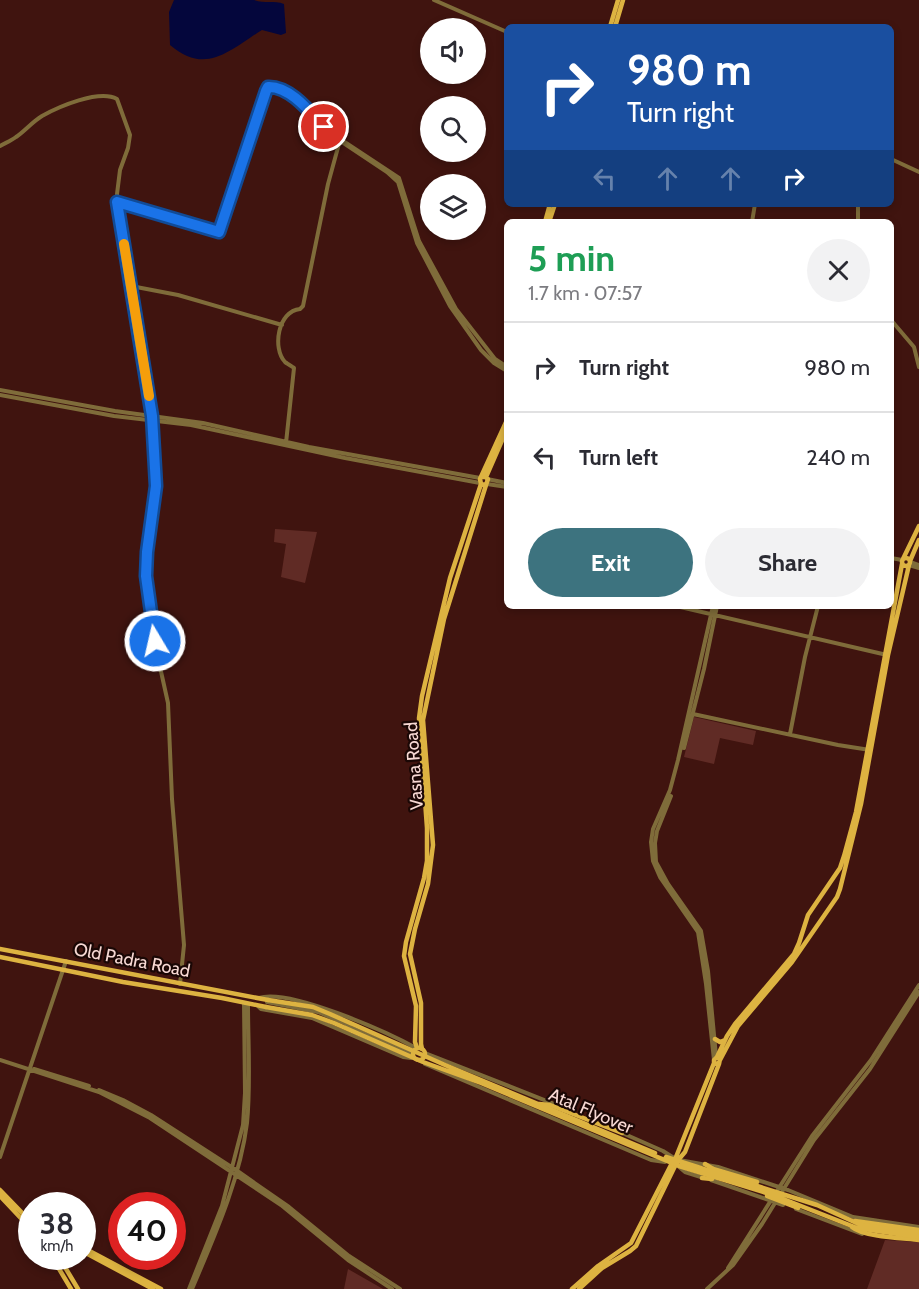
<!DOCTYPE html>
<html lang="en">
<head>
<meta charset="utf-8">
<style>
	body { margin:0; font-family:Cabin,sans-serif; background:#f2f2f3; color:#2b2b33; height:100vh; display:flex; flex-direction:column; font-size:22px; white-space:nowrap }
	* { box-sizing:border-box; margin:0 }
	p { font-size:20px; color:#7c7c81 }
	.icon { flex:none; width:33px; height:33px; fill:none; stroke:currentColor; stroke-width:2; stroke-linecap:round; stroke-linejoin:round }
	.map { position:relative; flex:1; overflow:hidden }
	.sheet { position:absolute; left:504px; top:219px; width:390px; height:390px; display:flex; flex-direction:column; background:#fff; border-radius:9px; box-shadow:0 3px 9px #0003 }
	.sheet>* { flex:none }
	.banner { position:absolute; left:504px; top:24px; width:390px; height:183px; border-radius:9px; box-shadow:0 3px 9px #0003; background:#1a4fa0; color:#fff; overflow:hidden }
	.tools { position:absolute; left:420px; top:18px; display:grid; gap:12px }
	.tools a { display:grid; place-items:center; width:66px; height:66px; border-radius:50%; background:#fff; box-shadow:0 3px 9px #0003; font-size:30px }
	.speed { position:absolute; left:18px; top:1192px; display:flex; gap:12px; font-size:30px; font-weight:700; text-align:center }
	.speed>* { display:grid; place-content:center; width:78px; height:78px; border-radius:50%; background:#fff; box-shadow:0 3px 9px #0003; line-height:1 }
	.speed small { font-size:15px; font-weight:400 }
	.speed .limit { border:9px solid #d22; background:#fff; color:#111 }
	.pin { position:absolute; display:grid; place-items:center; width:51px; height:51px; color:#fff; margin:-26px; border:3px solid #fff; border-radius:50%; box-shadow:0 2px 6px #0007 }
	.me { position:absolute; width:66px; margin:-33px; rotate:351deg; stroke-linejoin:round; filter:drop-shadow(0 0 4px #0008) }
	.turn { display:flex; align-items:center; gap:21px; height:126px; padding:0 24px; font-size:27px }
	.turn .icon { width:78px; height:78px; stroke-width:2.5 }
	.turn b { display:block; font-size:42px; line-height:51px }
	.lanes { display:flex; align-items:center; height:57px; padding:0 24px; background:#0003; justify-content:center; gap:30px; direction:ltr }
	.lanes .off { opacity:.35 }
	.round { display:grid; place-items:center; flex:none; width:63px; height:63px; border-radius:32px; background:#f2f2f3 }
	.head { display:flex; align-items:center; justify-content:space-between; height:102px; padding:0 24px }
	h1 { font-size:36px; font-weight:700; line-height:45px; color:#1e9e55 }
	.cta { display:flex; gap:12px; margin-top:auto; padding:12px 24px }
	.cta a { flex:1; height:69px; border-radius:36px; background:#3d737f; color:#fff; font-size:24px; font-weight:700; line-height:69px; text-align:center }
	.cta a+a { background:#f2f2f3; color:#2b2b33 }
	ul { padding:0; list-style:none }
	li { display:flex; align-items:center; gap:18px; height:90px; padding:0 24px; border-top:2px solid #e1e1e2 }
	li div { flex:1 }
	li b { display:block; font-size:22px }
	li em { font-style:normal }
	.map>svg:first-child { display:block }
	.green { fill:#602b25 }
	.water { fill:#04063c }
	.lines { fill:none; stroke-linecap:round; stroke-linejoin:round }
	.minor { stroke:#7f6c3a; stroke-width:4 }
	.major { stroke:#ddb341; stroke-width:4.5 }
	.major-bridge { stroke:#ddb341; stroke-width:4.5 }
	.route-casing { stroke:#114b97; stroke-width:15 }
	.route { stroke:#1a73e8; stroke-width:10 }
	.slow { stroke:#f59e0b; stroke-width:10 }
	.labels { text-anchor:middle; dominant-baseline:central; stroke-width:4.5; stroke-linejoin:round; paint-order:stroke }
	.street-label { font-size:18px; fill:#f7d8d3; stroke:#1a0705 }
</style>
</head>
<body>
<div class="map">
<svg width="919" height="1289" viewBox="0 0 919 1289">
	<rect width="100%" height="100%" fill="#40140f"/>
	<!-- green -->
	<path class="green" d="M275,529L317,532L305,583L281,577L286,544L274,542Z
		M694,717L756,731L753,745L720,738L714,764L684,757Z
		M885,1240L919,1242V1289H867Z
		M348,1269L383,1289H344Z"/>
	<!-- water -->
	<path class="water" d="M174,0H254C265,4 274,0 284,4L286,33L281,35L262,30C230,50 206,76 170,45L169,12Z"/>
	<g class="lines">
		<!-- minor -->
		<path class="minor" d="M434,0L507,32
			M287,94L303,104L324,127L340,139L399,178L419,241L456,309L495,359L507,367
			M0,146C5,143 11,141 16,137C25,131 32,122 42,116C58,107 99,89 117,99L130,135L128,148L120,170L117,194L152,416L158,496L152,548L150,580L155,641
			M891,159L919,172
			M117,202L219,232L265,91L268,87L281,89L324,130L387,172L398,182L417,243L450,306L481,350L494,363L507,371
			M752,222L755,204
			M858,222V204
			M131,286L178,295L282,325
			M891,320L914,347L919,367
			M0,390L115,411L203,423L309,447L480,478
			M0,395L114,416L191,425L345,458L480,483
			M286,443L294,368C293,367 286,363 285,362C272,348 278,311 300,309L303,306L328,184L340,140
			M487,479L507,483
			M487,484L507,487
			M155,490L147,552L146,576L152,631L168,703L172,799L184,945L180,984
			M891,558L902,560
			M910,562L919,565
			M909,565L919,568
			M676,606L887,655
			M713,606L678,760L670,790L653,829L651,842L653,861L660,877L698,932L706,984L714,1060
			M693,714L838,745L870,750
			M790,734L805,657L818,606
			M684,748L704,669L717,606
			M671,796L657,831L655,843L656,862L668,884L701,931L708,971L716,1056
			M259,998C289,988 387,1032 416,1048
			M267,1002L318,1012L349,1025
			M258,1006L261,1009L312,1018L403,1057L411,1058
			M347,1026L412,1054
			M425,1053L567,1109
			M0,1060L99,1092L150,1118L281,1205L348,1260L392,1289
			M425,1064L651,1160L665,1162
			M34,1069L89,1086
			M99,1090L123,1100L151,1115L236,1170L289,1207L349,1256L400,1289
			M620,1132L663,1151L674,1158
			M0,1157L66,961
			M679,1160L718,1167L788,1190L853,1217L919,1227
			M678,1166L685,1172L704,1178
			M711,1180L783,1205
			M796,1209L862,1234
			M728,1268L812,1136L871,1060L919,985
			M189,1289L222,1206L243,1125L245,1093L244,1003
			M192,1289C214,1237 240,1180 247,1123C251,1084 248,1043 248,1004
			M707,1289L733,1265L762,1224L814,1140L870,1069L919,992"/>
		<!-- major -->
		<path class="major" d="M610,27L618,0
			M615,27L623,0
			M545,222L550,204
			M549,222L555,204
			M481,477H485L488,479L486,485L481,484L480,479L507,420
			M486,477L507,429
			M902 562a4 4 0 1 1 8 0a4 4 0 1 1-8 0Z
			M903,559L919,526
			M910,561L919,540
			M0,949L268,1000
			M0,957L123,982L222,998L266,1007
			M715,1039L720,1042L725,1040
			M413 1054a6 6 0 1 1 12 0a6 6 0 1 1-12 0Z
			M417,1048L415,1042L416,1006L404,956L406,942L424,878L427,861V828L419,718L422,696L450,578L481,484
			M422,1049L421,1044V1003L410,954L415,929L428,884L433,845L423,720L444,619L486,485
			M717,1057L727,1036L735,1024L794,954L799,943L808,915L840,868L844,856L856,812L902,564
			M720,1060L738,1026L792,962L837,897L840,889L861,804L888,655L909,565
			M539,1104L550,1105L622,1133
			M676,1157L714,1063V1060L717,1057L720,1059L719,1064L714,1063
			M679,1159L685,1152L719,1064
			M705,1164L713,1169
			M702,1178L712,1179
			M0,1190L32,1223
			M0,1196L32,1230
			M855,1221L919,1230
			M852,1227C864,1237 902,1238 919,1240
			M82,1247L161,1289
			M82,1251L153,1289
			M52,1257L71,1289
			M59,1257L78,1289
			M572,1289L598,1266L631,1243L672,1163
			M579,1289L602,1268L630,1251L636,1246L675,1166"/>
		<!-- major-bridge -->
		<path class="major-bridge" d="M268,1000L313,1007L330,1014L445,1065L655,1153
			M266,1007L312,1015L334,1023L423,1062L481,1083L679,1166L773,1195L857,1228L919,1237
			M666,1157L817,1205L861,1225L919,1233
			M713,1169L757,1182
			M767,1196L798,1208"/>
	</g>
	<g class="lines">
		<defs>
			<path id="route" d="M155,641L146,576L147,552L156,486L152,416L117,202L219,232L266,91L268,87C290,86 310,112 324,127"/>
		</defs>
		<!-- route casing -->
		<use href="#route" class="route-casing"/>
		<!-- route -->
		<use href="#route" class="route"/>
		<!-- slow -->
		<path class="slow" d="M124,244L149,396"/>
	</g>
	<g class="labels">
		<!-- street labels -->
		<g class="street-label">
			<text transform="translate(414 766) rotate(-94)">Vasna Road</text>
			<text transform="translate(132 960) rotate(11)">Old Padra Road</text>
			<text transform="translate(591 1111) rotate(23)">Atal Flyover</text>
		</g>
	</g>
</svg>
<div class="tools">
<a><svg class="icon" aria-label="sound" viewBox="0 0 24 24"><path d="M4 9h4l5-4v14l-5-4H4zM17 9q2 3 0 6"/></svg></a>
<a><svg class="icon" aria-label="search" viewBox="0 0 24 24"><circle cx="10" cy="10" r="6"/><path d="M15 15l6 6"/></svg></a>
<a><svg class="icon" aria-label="layers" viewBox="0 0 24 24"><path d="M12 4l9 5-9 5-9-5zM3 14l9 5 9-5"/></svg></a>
</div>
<div class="speed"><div>38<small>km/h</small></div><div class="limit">40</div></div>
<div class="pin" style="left:324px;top:127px;background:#d93025"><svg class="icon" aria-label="arrive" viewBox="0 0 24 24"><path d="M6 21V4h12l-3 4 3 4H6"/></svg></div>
<svg class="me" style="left:155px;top:641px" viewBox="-20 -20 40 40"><circle r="17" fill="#1a73e8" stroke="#fff" stroke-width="3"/><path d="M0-11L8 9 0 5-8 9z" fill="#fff"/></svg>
<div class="banner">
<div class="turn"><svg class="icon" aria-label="right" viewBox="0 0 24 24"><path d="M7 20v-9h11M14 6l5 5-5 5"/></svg><div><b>980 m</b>Turn right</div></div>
<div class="lanes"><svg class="icon off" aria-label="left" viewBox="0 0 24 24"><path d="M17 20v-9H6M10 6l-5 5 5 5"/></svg><svg class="icon off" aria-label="ahead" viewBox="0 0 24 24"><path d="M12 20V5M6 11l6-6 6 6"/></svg><svg class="icon off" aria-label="ahead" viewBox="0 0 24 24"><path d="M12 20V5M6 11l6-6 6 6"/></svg><svg class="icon" aria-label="right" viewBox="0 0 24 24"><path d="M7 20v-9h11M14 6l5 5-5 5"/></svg></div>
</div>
<section class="sheet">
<div class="head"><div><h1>5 min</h1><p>1.7 km · 07:57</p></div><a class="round"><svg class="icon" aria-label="close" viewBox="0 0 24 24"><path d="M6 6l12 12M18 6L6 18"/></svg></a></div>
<ul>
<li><svg class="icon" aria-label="right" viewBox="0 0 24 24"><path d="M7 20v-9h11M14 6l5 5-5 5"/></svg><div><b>Turn right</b></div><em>980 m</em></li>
<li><svg class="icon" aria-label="left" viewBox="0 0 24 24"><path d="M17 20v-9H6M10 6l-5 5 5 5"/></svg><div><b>Turn left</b></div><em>240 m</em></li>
</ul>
<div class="cta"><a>Exit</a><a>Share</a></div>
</section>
</div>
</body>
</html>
